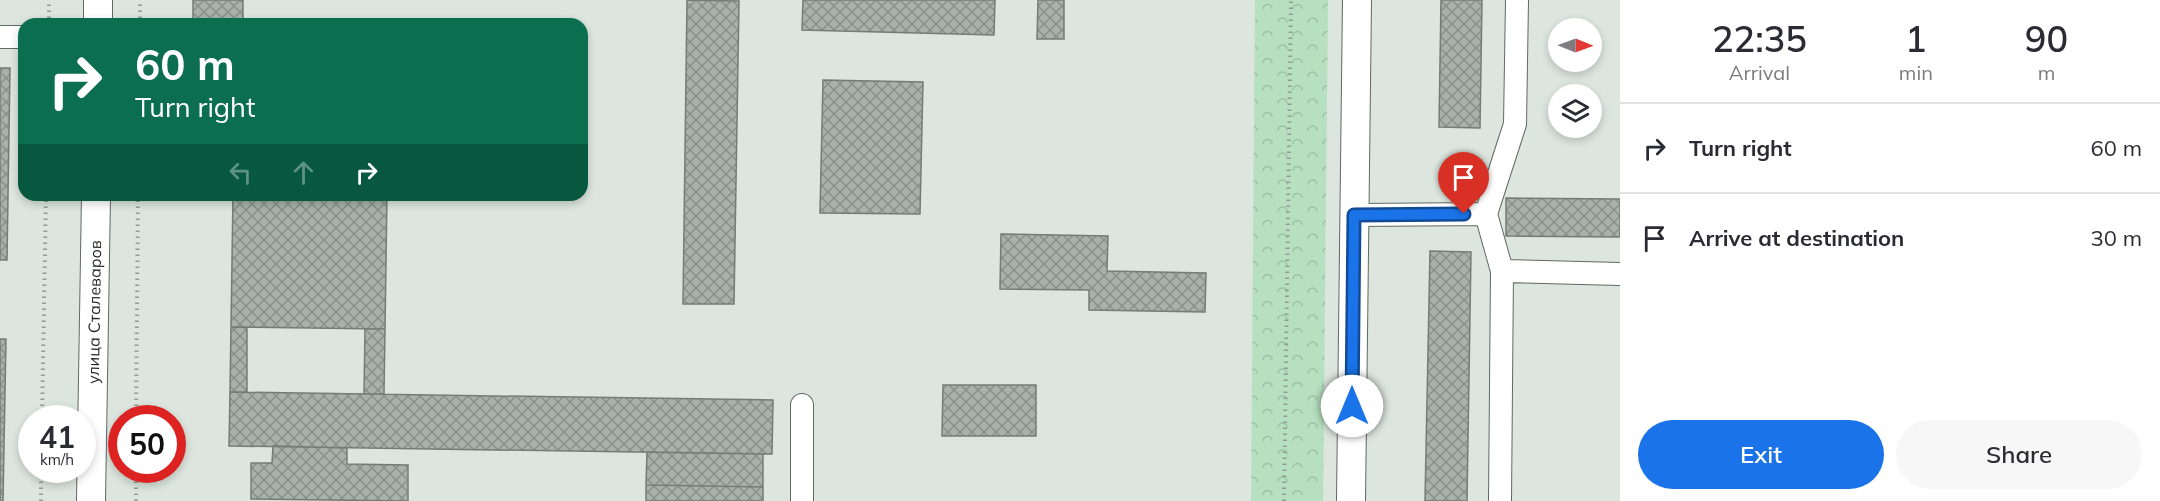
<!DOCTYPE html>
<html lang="en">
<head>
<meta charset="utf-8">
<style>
	body { margin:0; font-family:Mulish,sans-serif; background:#f7f7f7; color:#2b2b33; height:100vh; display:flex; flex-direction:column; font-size:22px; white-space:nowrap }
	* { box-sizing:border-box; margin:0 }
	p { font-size:20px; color:#7c7c81 }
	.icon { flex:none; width:33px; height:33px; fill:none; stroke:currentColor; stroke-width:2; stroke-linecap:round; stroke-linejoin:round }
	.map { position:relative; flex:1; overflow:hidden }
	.panel { display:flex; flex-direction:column; background:#fff; width:540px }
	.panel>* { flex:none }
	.top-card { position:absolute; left:18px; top:18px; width:570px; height:183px; border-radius:18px; box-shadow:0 3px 9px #0003; background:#0b6e4f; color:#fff; overflow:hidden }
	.needle { width:39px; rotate:91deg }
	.tools { position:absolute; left:1548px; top:18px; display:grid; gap:12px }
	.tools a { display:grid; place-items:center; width:54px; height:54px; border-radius:50%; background:#fff; box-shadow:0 3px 9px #0003; font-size:30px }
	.speed { position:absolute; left:18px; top:405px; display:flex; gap:12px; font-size:30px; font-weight:700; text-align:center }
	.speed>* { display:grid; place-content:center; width:78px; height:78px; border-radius:50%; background:#fff; box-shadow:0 3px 9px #0003; line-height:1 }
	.speed small { font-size:15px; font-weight:400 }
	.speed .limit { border:9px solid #d22; background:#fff; color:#111 }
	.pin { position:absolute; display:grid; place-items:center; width:51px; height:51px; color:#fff; margin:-62px -26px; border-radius:50% 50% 50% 0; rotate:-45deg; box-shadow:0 0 6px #0007 }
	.pin .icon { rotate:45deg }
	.me { position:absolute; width:66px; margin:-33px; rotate:0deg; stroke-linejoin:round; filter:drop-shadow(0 0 4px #0008) }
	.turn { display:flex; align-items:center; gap:21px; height:126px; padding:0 18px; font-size:27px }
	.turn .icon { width:78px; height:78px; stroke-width:2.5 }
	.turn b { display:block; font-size:42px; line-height:51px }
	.lanes { display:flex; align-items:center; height:57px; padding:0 18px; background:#0003; justify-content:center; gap:30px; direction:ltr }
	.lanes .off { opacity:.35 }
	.eta { display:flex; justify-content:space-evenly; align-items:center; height:102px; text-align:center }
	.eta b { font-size:36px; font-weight:600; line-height:42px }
	.action { display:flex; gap:12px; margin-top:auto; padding:12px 18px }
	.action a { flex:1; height:69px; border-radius:36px; background:#1a73e8; color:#fff; font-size:24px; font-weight:600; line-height:69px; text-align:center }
	.action a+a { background:#f7f7f7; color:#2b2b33 }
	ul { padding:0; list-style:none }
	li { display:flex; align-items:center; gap:18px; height:90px; padding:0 18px; border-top:2px solid #e1e1e2 }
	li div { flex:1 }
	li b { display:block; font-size:22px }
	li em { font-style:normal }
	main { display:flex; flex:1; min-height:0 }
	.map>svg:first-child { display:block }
	.forest { fill:url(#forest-crowns) }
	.building { fill:url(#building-cross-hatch); stroke:#747c75; stroke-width:1.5 }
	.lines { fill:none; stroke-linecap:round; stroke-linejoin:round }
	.minor-casing { stroke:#616963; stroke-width:24 }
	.major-casing { stroke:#616963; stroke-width:30 }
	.path { stroke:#949b95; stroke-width:4; stroke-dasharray:1.5 4.5; stroke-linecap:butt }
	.minor { stroke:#fff; stroke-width:22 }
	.major { stroke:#fff; stroke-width:28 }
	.route-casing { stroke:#114b97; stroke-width:15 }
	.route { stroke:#1a73e8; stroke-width:10 }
	.labels { text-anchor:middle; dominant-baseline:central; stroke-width:4.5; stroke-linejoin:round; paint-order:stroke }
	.street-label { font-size:16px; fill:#1e221f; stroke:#fff }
</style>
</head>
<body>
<main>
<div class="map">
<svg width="1620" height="501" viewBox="0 0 1620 501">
	<defs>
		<pattern id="forest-crowns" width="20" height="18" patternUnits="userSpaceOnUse" patternTransform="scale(1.5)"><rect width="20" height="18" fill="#b6e0bf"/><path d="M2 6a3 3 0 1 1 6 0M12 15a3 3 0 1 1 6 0" fill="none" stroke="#9cc0a4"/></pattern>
		<pattern id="building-cross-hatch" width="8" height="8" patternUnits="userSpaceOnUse" patternTransform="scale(1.5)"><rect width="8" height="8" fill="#a8b1aa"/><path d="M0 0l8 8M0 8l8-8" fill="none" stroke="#88908a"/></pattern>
	</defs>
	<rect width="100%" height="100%" fill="#dce5de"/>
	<!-- forest -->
	<path class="forest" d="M1255,0H1328L1323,501H1251Z"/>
	<!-- building -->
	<path class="building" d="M193,0H243V24H193Z
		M687,0L739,1L734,304H683Z
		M803,0H995L994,35L802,30Z
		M1038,0H1064V39H1037Z
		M1441,0H1482L1480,128L1439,127Z
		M0,68H10L7,260H0Z
		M823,80L923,82L920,214L820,213Z
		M233,195H387L385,329L231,327Z
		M1506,198L1620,199V237L1506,236Z
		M1001,234L1108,236L1107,271L1206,273L1205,312L1089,310V290L1000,289Z
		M1430,251L1471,252L1467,501H1425Z
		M231,327H247V392H230Z
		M365,329H385L384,394H364Z
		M0,339H6L3,501H0Z
		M943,385H1036V436H942Z
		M230,392L773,400L772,454L229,446Z
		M273,446L347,448V464L408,465V501L251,499V463H272Z
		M647,452L763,454V487L646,485Z
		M646,485L763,487V501H646Z"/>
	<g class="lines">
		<defs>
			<path id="minor" d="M0,37H24
				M1486,214L1502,271L1500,501
				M1354,215L1486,214L1515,124L1517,0
				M1502,271L1620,274
				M802,501V405"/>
			<path id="major" d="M98,0V24
				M91,501L96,195
				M1351,501L1357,0"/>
		</defs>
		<!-- minor casing -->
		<use href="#minor" class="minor-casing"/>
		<!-- major casing -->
		<use href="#major" class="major-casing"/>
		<!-- path -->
		<path class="path" d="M49,24V0
			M140,24V0
			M42,418L46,195
			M136,418L138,195
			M41,501V470
			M136,501V470
			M1284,501L1291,0"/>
		<!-- minor -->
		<use href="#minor" class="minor"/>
		<!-- major -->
		<use href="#major" class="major"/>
	</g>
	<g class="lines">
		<defs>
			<path id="route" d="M1352,406L1354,215L1464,214"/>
		</defs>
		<!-- route casing -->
		<use href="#route" class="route-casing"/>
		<!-- route -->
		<use href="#route" class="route"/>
	</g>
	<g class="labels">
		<!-- street labels -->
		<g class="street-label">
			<text transform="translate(94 312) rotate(-89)">улица Сталеваров</text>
		</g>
	</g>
</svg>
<div class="tools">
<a><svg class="needle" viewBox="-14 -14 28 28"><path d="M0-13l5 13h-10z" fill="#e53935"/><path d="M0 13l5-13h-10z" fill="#7c7c81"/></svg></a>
<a><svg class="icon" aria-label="layers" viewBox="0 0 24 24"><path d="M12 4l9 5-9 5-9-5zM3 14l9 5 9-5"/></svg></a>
</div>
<div class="speed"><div>41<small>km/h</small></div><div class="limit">50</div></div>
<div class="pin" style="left:1464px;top:214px;background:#d93025"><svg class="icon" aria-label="arrive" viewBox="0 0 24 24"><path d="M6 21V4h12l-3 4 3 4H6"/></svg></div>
<svg class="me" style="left:1352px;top:406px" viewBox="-20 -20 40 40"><circle r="19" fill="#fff"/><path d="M0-13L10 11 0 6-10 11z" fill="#1a73e8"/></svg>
<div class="top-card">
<div class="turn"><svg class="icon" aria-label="right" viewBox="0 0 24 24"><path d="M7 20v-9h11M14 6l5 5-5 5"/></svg><div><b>60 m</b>Turn right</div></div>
<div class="lanes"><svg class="icon off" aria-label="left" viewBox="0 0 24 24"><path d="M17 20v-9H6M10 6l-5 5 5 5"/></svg><svg class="icon off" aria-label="ahead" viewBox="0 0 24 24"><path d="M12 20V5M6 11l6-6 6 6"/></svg><svg class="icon" aria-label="right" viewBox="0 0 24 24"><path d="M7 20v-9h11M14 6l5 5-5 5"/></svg></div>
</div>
</div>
<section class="panel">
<div class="eta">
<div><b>22:35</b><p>Arrival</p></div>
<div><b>1</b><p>min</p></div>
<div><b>90</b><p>m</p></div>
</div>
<ul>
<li><svg class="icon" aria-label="right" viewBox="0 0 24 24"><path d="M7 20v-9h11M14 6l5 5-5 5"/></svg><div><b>Turn right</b></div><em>60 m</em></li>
<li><svg class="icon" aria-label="arrive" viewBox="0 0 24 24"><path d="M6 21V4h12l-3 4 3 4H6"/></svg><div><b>Arrive at destination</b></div><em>30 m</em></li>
</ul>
<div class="action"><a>Exit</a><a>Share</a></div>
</section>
</main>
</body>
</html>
